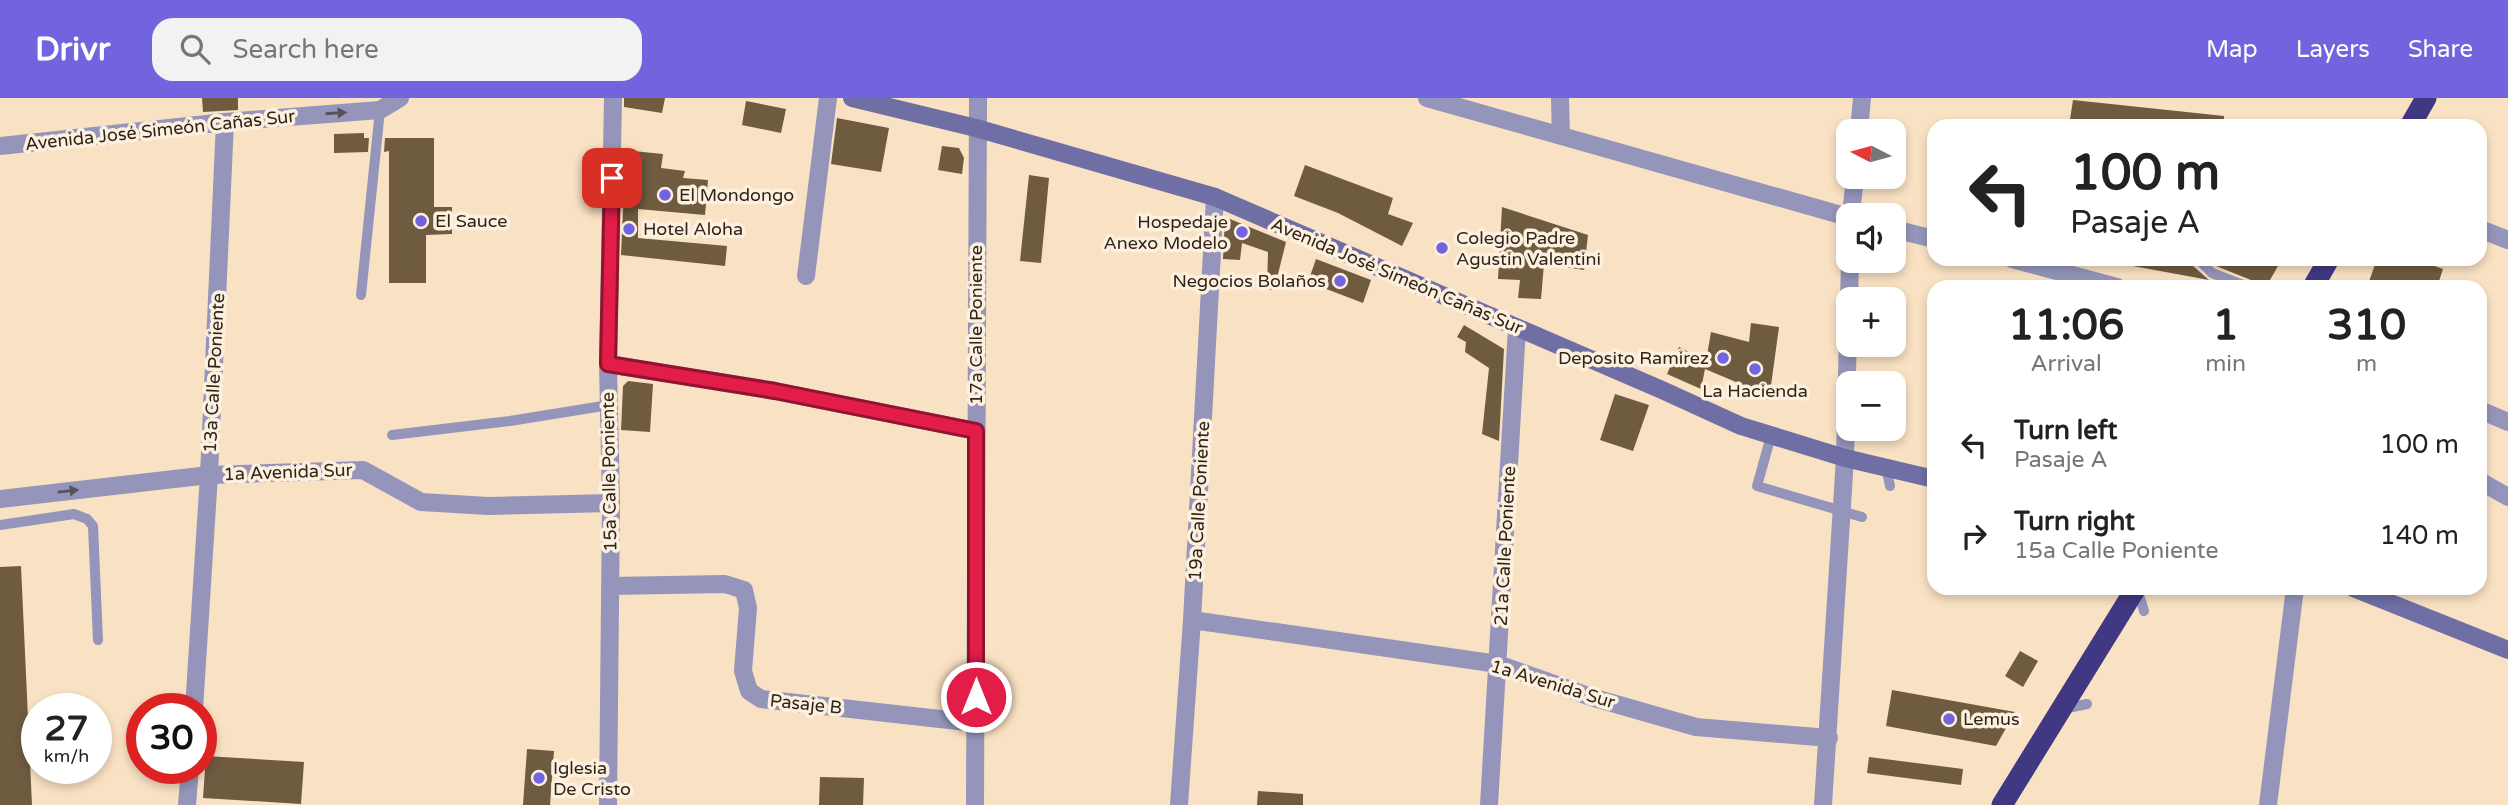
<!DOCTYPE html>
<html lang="en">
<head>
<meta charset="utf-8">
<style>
	body { margin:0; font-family:"Varela Round",sans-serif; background:#f2f2f2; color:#222; height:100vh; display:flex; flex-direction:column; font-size:26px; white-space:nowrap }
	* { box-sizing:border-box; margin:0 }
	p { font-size:23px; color:#767676 }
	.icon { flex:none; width:38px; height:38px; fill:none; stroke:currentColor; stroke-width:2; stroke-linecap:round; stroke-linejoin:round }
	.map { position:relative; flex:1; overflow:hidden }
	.details { position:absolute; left:1927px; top:182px; width:560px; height:315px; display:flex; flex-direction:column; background:#fff; border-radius:21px; box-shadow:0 4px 10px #0003 }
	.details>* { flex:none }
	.hud { position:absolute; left:1927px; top:21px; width:560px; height:147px; border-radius:21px; box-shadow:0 4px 10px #0003; background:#fff; color:#222; overflow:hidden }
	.needle { width:46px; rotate:276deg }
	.fabs { position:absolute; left:1836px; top:21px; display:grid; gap:14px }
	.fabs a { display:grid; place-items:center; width:70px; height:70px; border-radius:14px; background:#fff; box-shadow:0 4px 10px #0003; font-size:35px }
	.speed { position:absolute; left:21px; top:595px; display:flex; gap:14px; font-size:35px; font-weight:700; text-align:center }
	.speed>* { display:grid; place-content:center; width:91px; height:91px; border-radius:50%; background:#fff; box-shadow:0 4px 10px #0003; line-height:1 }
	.speed small { font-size:18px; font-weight:400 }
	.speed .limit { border:10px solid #d22; background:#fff; color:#111 }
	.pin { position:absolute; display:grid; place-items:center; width:60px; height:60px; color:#fff; margin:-30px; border-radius:14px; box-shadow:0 4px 10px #0006 }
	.me { position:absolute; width:77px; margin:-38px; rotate:0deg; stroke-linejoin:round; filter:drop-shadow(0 0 5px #0008) }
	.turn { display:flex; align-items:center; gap:24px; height:147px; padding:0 28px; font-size:32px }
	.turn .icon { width:91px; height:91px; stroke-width:2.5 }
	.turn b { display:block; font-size:49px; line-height:60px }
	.eta { display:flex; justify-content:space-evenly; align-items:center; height:119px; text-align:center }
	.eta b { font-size:42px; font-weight:700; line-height:49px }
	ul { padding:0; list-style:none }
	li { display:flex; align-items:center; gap:21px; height:91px; padding:0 28px }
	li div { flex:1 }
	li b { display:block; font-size:26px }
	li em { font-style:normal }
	header { display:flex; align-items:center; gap:42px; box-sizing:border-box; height:98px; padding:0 35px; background:#7264df; color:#fff }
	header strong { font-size:33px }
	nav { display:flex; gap:38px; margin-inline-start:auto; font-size:24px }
	.search { width:490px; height:63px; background:#f2f2f2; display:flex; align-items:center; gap:18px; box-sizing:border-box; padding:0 24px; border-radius:21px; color:#767676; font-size:26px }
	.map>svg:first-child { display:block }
	.building { fill:#6f5b40 }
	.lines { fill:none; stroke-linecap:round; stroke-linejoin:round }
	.lane { stroke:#9595bb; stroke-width:10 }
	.street { stroke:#9595bb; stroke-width:18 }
	.secondary { stroke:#6f6ea5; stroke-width:18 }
	.highway { stroke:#413884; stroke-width:21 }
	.oneway { fill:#57525a }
	.route-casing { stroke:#92132f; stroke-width:18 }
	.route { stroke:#e11d48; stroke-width:12 }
	.poi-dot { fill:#7264df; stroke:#fef0de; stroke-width:2.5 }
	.labels { text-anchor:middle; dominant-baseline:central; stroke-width:7; stroke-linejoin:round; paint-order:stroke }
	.street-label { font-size:18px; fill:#2e251a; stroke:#fef0de }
	.poi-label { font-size:18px; fill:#2e251a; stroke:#fef0de; text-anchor:start }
</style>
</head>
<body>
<header>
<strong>Drivr</strong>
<div class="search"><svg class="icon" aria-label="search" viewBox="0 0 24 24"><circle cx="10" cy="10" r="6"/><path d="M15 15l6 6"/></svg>Search here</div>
<nav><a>Map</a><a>Layers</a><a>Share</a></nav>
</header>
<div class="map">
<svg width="2508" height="707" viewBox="0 0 2508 707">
	<rect width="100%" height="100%" fill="#f9e1c3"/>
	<!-- building -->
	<path class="building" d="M202,0H238V12L203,14Z
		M624,0H665L662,15L624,9Z
		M2073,2L2224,18V28H2069Z
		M746,3L786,11L781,35L742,27Z
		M837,20L889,30L881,74L831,66Z
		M364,35V40H369L368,54L334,55V36Z
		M385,40H434V109H452V136L426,137V185H389V53L384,54Z
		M942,48L959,50L964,60L962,76L938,72Z
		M623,52L663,56L661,70L685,73L683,80L708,82L705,117L638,111V140L727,148L725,168L621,157L625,70H623Z
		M1305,67L1393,100L1388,116L1413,125L1402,148L1338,115L1294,98Z
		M1029,77L1049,80L1041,165L1020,163Z
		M1502,109L1588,137L1584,172L1544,166L1541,201L1518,200L1520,182L1498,181Z
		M1225,119L1286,144L1274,192L1267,191L1268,154L1242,145L1240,162L1223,161Z
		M1316,161L1371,182L1363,205L1308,184Z
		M2133,161H2190L2192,167L2209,182L2133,168Z
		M2209,161H2282L2266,189H2256L2251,182L2216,168Z
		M2377,161H2415L2443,171L2437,189H2367Z
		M1751,225L1779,229L1769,302L1734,292L1736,284L1705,271L1701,291L1667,276L1679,249L1706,263L1711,234L1749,244Z
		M1464,227L1504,251L1499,343L1482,336L1489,270L1465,254L1466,244L1457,239Z
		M628,283L653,286L650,334L621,332L623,288Z
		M1615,296L1649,307L1633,353L1600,342Z
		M21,468L32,707H0V469Z
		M2020,553L2038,563L2023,589L2005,578Z
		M1892,592L2015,614L1996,648L1886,628Z
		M527,651L554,653L550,707H523Z
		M206,658L304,664L301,706L203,700Z
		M1869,659L1963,671L1961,687L1867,675Z
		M820,679L864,680L863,707H819Z
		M1258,693L1303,696V707H1257Z"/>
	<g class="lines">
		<!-- lane -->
		<path class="lane" d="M2198,161L2212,175L2248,189
			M361,197L380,12
			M392,337L510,323L609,307
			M1771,338L1757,388L1862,419
			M1886,370L1890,388
			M0,427L74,416L87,421L93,428L98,542
			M2137,490L2144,513
			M2063,611L2087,606"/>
		<!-- street -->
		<path class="street" d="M1427,0L1848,119
			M1560,0L1561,38
			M1859,33L1862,0
			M0,48L225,24L380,12L400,0
			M1851,117L1855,79
			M1894,131L1934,141
			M2480,131L2508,142
			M2012,161L2117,189
			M806,178L828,0
			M1849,201L1850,163
			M608,266L775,293L976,333
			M2480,312L2508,324
			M2480,383L2508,399
			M0,401L209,377L363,372L421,404L488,408L611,405
			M610,488L725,486L744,492L748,510L743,573L749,593L761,601L976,625
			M1192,522L1498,566L1591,599L1696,629L1829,640
			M194,611L209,377L225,24
			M187,707L190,670
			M608,707L611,405L608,266L613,0
			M975,707L978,0
			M1179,707L1192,522L1215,99
			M1489,707L1517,230
			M1823,707L1845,360L1848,236
			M2268,707L2295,490"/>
		<!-- secondary -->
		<path class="secondary" d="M852,0L976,30L1215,99L1662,292L1741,328L1845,360L1934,381
			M2353,490L2508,552"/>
		<!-- highway -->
		<path class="highway" d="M2410,28L2426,0
			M2313,189L2329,161
			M2002,707L2136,490"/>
	</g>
	<!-- one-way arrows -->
	<defs><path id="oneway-solid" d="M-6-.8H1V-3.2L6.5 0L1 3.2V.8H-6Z" transform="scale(1.75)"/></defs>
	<g class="oneway">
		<use href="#oneway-solid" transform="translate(336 15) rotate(-4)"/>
		<use href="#oneway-solid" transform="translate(68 393) rotate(-6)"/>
	</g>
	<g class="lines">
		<defs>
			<path id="route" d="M612,80L608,266L775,293L976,333V599"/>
		</defs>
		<!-- route casing -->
		<use href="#route" class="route-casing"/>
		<!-- route -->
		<use href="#route" class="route"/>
	</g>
	<!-- markers -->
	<g class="poi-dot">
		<circle cx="665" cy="97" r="7"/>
		<circle cx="421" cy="123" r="7"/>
		<circle cx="629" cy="131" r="7"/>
		<circle cx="1242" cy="134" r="7"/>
		<circle cx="1442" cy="150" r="7"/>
		<circle cx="1340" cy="183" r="7"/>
		<circle cx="1723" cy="260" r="7"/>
		<circle cx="1755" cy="271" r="7"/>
		<circle cx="1949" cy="621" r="7"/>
		<circle cx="539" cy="680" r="7"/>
	</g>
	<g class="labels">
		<!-- street labels -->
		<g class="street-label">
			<text transform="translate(160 32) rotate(-6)">Avenida José Simeón Cañas Sur</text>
			<text transform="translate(1397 178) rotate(23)">Avenida José Simeón Cañas Sur</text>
			<text transform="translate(976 227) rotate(-90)">17a Calle Poniente</text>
			<text transform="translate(214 275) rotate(-87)">13a Calle Poniente</text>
			<text transform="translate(288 374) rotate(-2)">1a Avenida Sur</text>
			<text transform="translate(609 374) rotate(-91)">15a Calle Poniente</text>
			<text transform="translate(1199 403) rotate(-87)">19a Calle Poniente</text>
			<text transform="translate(1505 448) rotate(-87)">21a Calle Poniente</text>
			<text transform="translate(1553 586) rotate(17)">1a Avenida Sur</text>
			<text transform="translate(806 606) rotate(6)">Pasaje B</text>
		</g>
		<!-- poi labels -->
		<g class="poi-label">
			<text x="679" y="97">El Mondongo</text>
			<text x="435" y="123">El Sauce</text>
			<text x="1228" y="124" text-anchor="end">Hospedaje<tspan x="1228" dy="21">Anexo Modelo</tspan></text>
			<text x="643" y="131">Hotel Aloha</text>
			<text x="1456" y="140">Colegio Padre<tspan x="1456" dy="21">Agustin Valentini</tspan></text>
			<text x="1326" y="183" text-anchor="end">Negocios Bolaños</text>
			<text x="1709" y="260" text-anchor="end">Deposito Ramirez</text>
			<text x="1755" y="293" text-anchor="middle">La Hacienda</text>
			<text x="1963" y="621">Lemus</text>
			<text x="553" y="670">Iglesia<tspan x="553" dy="21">De Cristo</tspan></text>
		</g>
	</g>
</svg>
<div class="fabs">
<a><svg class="needle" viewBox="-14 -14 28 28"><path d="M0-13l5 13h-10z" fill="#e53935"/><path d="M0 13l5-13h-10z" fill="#767676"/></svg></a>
<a><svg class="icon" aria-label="sound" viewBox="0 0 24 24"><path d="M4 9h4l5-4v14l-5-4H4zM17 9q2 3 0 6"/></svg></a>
<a>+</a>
<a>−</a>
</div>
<div class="speed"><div>27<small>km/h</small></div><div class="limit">30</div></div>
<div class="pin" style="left:612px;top:80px;background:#d93025"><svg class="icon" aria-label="arrive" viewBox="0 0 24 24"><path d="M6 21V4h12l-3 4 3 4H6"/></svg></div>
<svg class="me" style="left:976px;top:599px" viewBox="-20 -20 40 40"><circle r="17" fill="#e11d48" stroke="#fff" stroke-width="3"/><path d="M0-11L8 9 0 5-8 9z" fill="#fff"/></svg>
<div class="hud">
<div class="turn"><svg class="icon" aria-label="left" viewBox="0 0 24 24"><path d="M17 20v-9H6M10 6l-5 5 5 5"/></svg><div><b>100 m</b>Pasaje A</div></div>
</div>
<section class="details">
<div class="eta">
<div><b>11:06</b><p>Arrival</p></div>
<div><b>1</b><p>min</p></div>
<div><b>310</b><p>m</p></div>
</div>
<ul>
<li><svg class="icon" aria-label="left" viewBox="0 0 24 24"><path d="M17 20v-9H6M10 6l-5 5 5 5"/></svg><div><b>Turn left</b><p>Pasaje A</p></div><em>100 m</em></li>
<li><svg class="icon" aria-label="right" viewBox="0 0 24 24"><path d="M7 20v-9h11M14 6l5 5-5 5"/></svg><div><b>Turn right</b><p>15a Calle Poniente</p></div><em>140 m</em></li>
</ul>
</section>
</div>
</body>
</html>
